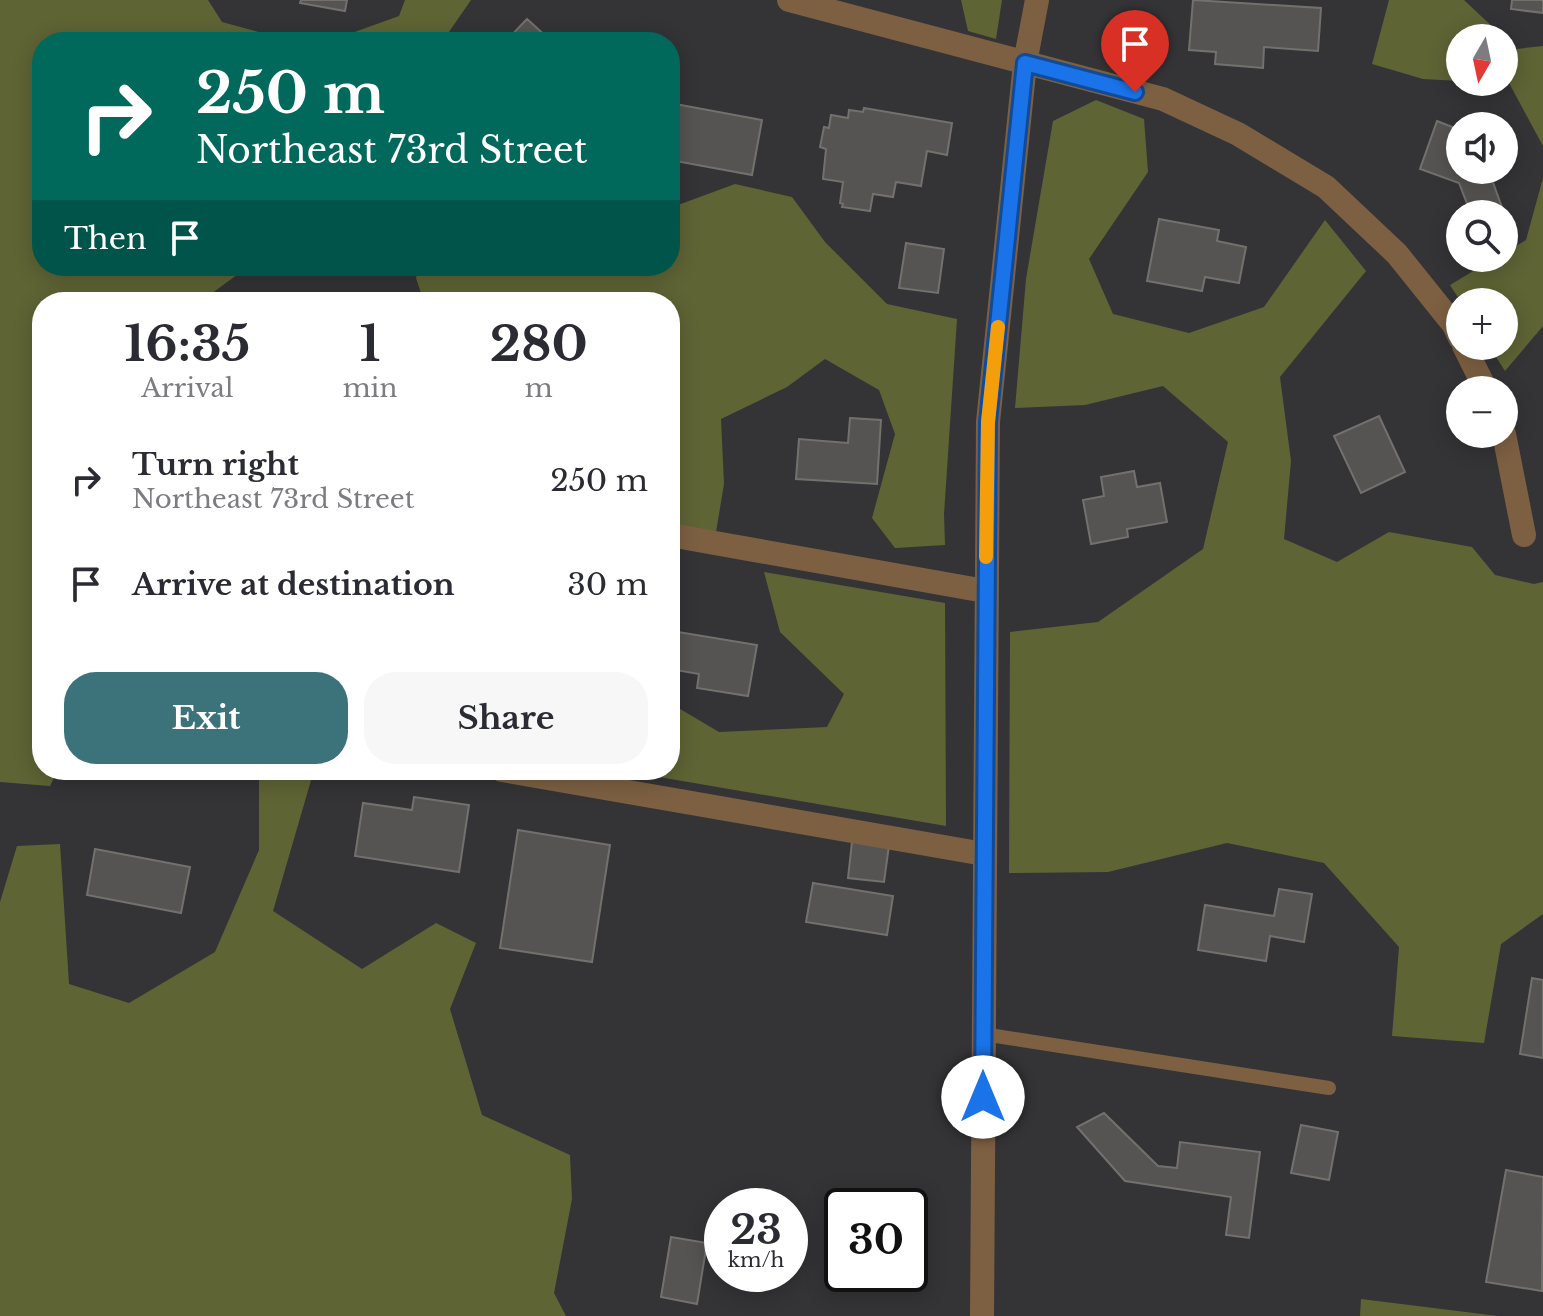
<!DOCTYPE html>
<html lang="en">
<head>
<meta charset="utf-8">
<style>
	body { margin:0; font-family:"Libre Baskerville",serif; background:#f7f7f7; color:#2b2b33; height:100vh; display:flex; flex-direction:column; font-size:30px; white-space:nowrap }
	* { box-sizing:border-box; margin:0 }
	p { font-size:26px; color:#7c7c81 }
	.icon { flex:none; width:44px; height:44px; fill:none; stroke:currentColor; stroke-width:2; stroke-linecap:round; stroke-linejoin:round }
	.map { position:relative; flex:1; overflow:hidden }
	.details { position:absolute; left:32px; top:292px; width:648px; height:488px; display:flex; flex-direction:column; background:#fff; border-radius:32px; box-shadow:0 4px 20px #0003 }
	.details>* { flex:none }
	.top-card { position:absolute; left:32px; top:32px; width:648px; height:244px; border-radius:32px; box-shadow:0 4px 20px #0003; background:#00695c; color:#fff; overflow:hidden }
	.needle { width:52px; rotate:189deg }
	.buttons { position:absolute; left:1446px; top:24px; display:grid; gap:16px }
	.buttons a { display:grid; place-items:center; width:72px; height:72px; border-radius:50%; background:#fff; box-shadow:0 4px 20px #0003; font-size:40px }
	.speed { position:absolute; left:704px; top:1188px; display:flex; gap:16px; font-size:40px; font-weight:700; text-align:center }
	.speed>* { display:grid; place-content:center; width:104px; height:104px; border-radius:50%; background:#fff; box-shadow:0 4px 20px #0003; line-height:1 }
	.speed small { font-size:20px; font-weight:400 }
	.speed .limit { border:4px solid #111; border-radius:12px; background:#fff; color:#111 }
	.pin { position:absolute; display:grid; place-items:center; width:68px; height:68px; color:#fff; margin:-82px -34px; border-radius:50% 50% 50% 0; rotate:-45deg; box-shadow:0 0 8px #0007 }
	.pin .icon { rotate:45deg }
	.me { position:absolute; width:88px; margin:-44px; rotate:0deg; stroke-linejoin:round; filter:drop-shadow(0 0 6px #0008) }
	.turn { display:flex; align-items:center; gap:28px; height:168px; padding:0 32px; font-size:36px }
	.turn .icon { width:104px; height:104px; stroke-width:2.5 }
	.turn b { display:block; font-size:56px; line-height:68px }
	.then { display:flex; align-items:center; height:76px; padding:0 32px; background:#0003; gap:16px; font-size:30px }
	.eta { display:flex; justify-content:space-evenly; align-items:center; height:136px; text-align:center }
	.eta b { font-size:48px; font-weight:700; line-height:56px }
	.primary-button { display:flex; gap:16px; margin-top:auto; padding:16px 32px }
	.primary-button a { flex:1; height:92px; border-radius:32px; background:#3c737b; color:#fff; font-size:32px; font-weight:700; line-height:92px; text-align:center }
	.primary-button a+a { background:#f7f7f7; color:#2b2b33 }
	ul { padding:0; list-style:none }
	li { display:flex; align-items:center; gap:24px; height:104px; padding:0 32px }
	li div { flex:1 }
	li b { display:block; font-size:30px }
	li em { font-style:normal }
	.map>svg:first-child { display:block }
	.forest { fill:#5f6435 }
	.building { fill:#565452; stroke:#73716e; stroke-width:2 }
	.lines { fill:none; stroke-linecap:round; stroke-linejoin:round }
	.lane { stroke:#7d6042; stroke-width:14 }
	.street { stroke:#7d6042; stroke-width:24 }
	.route-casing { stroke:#114b97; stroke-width:20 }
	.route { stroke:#1a73e8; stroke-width:14 }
	.slow { stroke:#f59e0b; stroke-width:14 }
</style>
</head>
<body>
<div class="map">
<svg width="1543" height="1316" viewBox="0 0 1543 1316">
	<rect width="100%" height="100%" fill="#343437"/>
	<!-- forest -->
	<path class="forest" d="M0,0H208L222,22L295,42H42V266H249L200,302H42V770H58L50,786L0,782Z
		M405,0H471L442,42H327L399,16Z
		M961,0H1002L996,39L968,31Z
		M1389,0H1464L1516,49L1543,46V146L1509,83L1491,82H1504V38H1460V81L1423,79L1372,64Z
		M1096,100L1144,119L1148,172L1089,259L1113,314L1189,333L1264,307L1325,220L1366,271L1280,377L1291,461L1284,539L1337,562L1389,532L1472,547L1495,575L1534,584L1543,582V914L1501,944L1484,1043L1392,1036L1399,947L1324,863L1227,843L1108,872L1009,873L1010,632L1098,622L1203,549L1228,442L1163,386L1085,405L1015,408L1026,279L1053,121Z
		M1543,178V326L1505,371L1489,346H1504V302H1461L1450,285L1495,258H1504V253L1526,240Z
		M735,184L792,197L825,242L887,304L957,319L944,514L945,545L895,548L872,518L895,434L879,390L825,359L787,387L721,419L724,484L716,532L670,524V302H424L416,278L420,266H670V202L678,205Z
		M764,572L945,603L946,826L618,770H670V703L719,732L827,727L844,694L780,632Z
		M259,770H314L273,911L362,969L436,923L476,943L450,1009L482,1115L570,1155L572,1199L554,1293L566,1316H0V902L17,846L60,844L69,984L129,1003L215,952L259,850Z
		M1361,1299L1498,1316H1360Z"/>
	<!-- building -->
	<path class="building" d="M301,0H347L345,11L300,3Z
		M1193,0L1321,8L1318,51L1264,47L1263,68L1215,64L1216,52L1189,50Z
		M1512,0H1543V13L1511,9Z
		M527,19L549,39L563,42H505Z
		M670,103L762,120L752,175L670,160Z
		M864,108L952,123L947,155L927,151L921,186L896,182L893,197L873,194L870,211L842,207L843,204L840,203L843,182L823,179L826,149L820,147L824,127L829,128L831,115L848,118L849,110L863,112Z
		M1437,121L1460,130V170H1491L1490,174L1504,213L1471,214L1459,183L1420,169Z
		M1159,219L1219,230L1217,241L1246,247L1239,283L1205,277L1202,291L1147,281Z
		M906,243L944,249L938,293L899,288Z
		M1379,416L1405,472L1361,493L1334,436Z
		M850,418L881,420L877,484L796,479L799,439L848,443Z
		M1134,471L1137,487L1160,483L1167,522L1127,529L1128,537L1091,544L1083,500L1104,496L1101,477Z
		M672,631L757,645L748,696L697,688L699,674L670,669V644Z
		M414,797L469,805L459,872L355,856L363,803L412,810Z
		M518,830L610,845L592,962L500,948Z
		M853,833L890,838L884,882L848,878Z
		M95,849L190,867L181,913L87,895Z
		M813,883L893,896L887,935L806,922Z
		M1279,889L1312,894L1304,942L1270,936L1266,961L1198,950L1205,905L1274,916Z
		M1532,978L1543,980V1058L1520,1054Z
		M1104,1113L1158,1166L1177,1168L1180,1142L1260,1152L1249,1238L1226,1235L1231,1197L1125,1181L1077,1127Z
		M1301,1125L1338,1132L1329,1180L1291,1173Z
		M1506,1170L1543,1177L1542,1291L1486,1282Z
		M671,1237L707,1243L697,1304L661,1297Z"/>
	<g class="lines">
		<!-- lane -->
		<path class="lane" d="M983,1034L1329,1088"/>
		<!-- street -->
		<path class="street" d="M789,0L1163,99L1238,134L1326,187L1397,254L1454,325L1460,338
			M1464,346L1486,390
			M1504,434L1524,535
			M670,535L985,591
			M502,770L984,854
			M982,1316L988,422L1025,63L1037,0"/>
	</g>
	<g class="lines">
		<defs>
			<path id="route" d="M983,1097L988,422L1025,63L1135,92"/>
		</defs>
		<!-- route casing -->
		<use href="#route" class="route-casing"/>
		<!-- route -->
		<use href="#route" class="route"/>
		<!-- slow -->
		<path class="slow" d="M986,557L988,422L998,327"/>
	</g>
</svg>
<div class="buttons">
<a><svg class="needle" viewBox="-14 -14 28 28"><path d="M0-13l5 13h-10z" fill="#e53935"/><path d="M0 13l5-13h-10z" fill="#7c7c81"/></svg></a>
<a><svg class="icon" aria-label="sound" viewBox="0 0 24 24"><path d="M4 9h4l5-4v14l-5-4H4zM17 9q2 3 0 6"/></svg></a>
<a><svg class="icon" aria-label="search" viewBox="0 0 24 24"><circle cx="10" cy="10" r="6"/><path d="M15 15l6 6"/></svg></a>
<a>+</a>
<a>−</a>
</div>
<div class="speed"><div>23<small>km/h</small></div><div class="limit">30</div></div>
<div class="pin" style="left:1135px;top:92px;background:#d93025"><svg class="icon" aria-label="arrive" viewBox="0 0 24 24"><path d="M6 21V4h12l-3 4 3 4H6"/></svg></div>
<svg class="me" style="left:983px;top:1097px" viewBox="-20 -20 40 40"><circle r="19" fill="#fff"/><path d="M0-13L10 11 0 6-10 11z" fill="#1a73e8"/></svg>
<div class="top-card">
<div class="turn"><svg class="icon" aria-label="right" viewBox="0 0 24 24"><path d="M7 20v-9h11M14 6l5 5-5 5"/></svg><div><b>250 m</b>Northeast 73rd Street</div></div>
<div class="then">Then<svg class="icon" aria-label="arrive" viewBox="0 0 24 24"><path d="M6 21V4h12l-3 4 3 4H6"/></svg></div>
</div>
<section class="details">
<div class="eta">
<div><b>16:35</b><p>Arrival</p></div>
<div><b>1</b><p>min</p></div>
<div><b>280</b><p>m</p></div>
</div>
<ul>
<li><svg class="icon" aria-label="right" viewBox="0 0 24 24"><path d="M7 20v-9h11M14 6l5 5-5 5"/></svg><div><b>Turn right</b><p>Northeast 73rd Street</p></div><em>250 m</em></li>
<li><svg class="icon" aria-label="arrive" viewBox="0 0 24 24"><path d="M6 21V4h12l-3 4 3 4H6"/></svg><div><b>Arrive at destination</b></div><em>30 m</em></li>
</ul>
<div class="primary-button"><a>Exit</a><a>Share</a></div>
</section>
</div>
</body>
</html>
